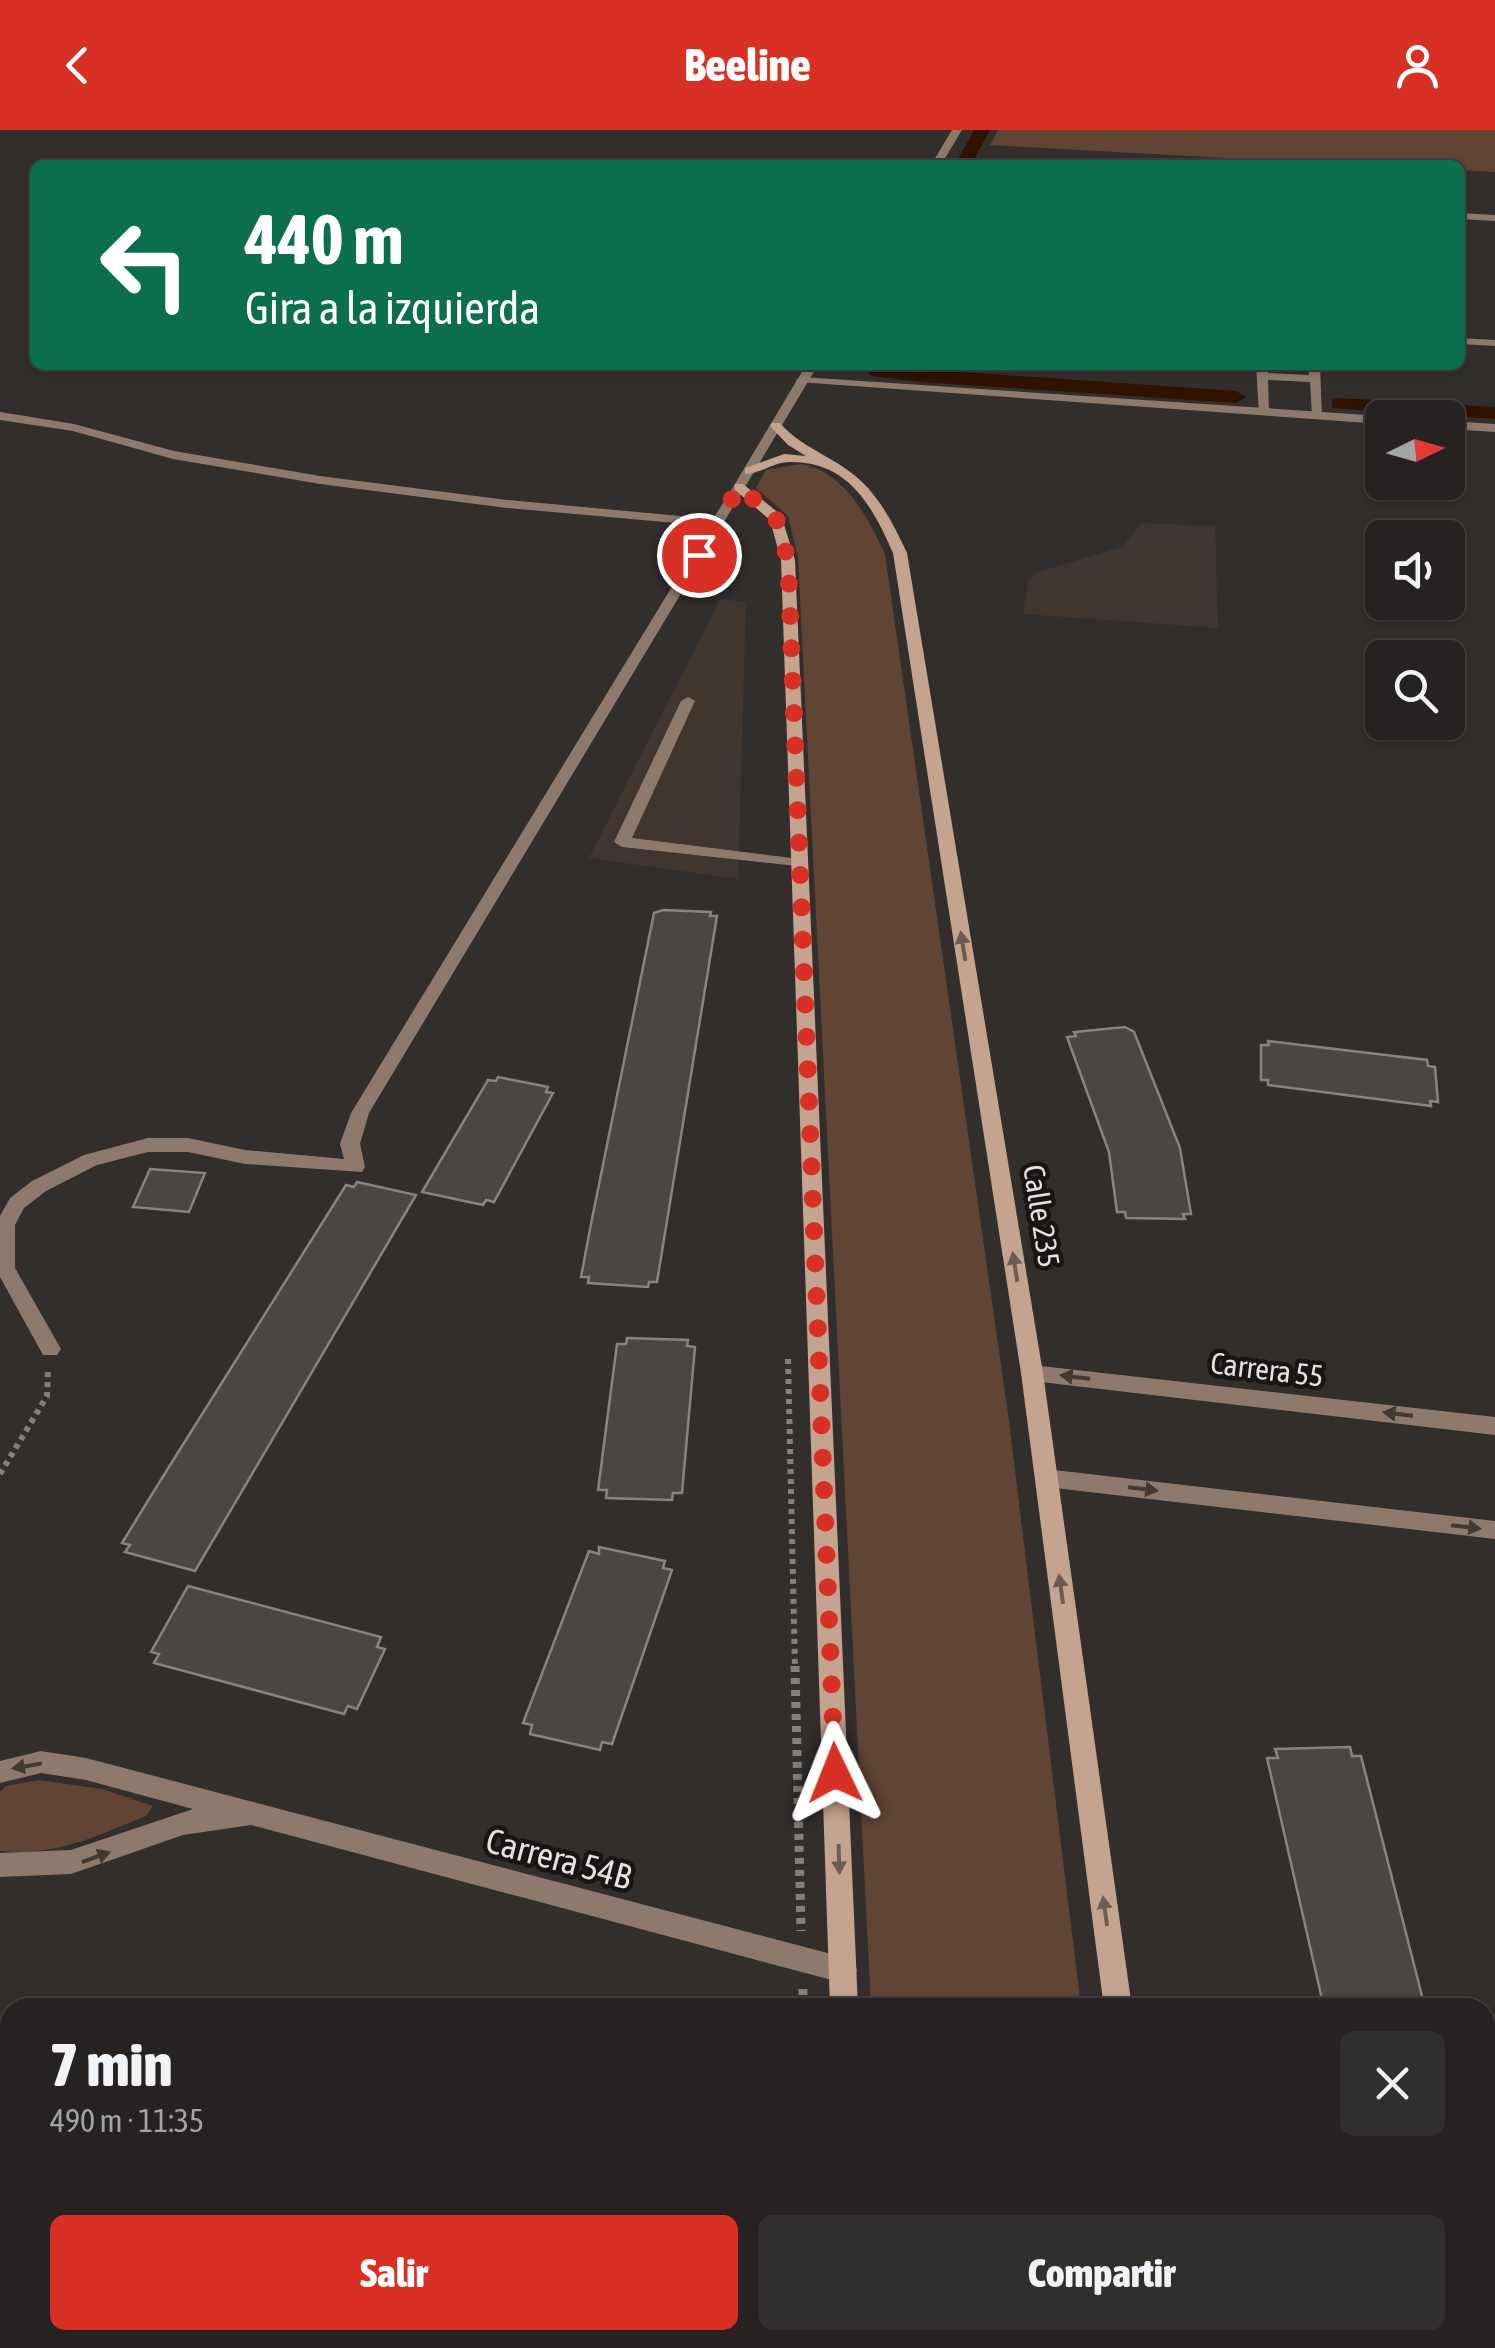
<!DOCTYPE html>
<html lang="es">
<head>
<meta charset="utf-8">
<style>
	body { margin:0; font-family:"Asap Condensed",sans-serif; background:#312f2e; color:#f1f3f6; height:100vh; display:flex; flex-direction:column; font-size:38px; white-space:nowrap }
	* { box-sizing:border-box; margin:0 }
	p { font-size:32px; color:#a3a4a5 }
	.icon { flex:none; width:55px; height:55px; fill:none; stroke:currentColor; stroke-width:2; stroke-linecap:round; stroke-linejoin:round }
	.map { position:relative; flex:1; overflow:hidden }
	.details { position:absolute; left:0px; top:1868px; width:1495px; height:352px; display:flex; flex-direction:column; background:#252221; border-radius:30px 30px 0 0; box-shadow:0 2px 8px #0004,0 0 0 2px #423f3f }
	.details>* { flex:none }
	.guide { position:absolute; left:30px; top:30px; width:1435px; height:210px; border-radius:15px; box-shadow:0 2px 8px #0004,0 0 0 2px #423f3f; background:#0b6e4f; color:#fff; overflow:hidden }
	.needle { width:65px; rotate:85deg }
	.controls { position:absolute; left:1365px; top:270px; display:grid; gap:20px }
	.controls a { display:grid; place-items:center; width:100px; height:100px; border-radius:15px; background:#252221; box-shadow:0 2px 8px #0004,0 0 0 2px #423f3f; font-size:50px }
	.pin { position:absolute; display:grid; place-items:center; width:85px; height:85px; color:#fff; margin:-42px; border:5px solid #fff; border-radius:50%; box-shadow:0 2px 10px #0007 }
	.me { position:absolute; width:110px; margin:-55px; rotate:358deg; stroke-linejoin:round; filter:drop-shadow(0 0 8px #0008) }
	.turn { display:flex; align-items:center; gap:35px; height:210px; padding:0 50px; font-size:45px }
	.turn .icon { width:130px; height:130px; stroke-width:2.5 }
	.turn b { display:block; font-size:70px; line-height:85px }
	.round { display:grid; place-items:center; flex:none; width:105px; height:105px; border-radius:15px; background:#312f2e }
	.headline { display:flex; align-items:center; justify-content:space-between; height:170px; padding:0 50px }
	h1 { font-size:60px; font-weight:800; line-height:75px }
	.primary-button { display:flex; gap:20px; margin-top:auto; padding:20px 50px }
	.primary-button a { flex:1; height:115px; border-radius:15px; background:#d93025; color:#fff; font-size:40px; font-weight:800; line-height:115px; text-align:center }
	.primary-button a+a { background:#312f2e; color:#f1f3f6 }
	header { display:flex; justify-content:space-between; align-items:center; height:130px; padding:0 50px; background:#d93025; color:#fff; font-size:45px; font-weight:800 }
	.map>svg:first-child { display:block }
	.built { fill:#3f3630 }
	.green { fill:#614534 }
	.water { fill:#2f1200 }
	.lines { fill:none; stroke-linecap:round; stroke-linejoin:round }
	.canal { fill:#2f1200; fill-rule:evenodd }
	.building { fill:#494643; stroke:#898482; stroke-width:2.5 }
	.path-far1 { stroke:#83807e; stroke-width:6; stroke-dasharray:5 5; stroke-linecap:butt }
	.path { stroke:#83807e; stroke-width:9; stroke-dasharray:6 6; stroke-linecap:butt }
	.service { fill:#8e796d; fill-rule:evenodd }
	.minor { fill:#8e796d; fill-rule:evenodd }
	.tertiary { fill:#8e796d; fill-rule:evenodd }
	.secondary { fill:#c4a38f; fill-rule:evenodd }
	.oneway { fill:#6e5c52 }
	.oneway2 { fill:#413934 }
	.route { stroke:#d93025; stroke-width:18; stroke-dasharray:0 32.4 }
	.labels { text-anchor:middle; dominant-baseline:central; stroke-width:9; stroke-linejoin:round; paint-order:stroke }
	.street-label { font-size:30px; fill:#e5e2e1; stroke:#181615 }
	.near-street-label { font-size:35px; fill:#e5e2e1; stroke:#181615 }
</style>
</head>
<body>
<header><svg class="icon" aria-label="back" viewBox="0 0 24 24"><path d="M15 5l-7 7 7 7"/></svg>Beeline<svg class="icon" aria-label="person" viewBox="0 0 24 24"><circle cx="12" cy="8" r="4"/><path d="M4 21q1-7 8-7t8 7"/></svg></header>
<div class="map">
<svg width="1495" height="2218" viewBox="0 0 1495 2218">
	<rect width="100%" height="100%" fill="#312e2c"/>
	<!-- built -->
	<path class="built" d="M1142,393L1215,396L1218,498L1023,484L1028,451L1038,442L1122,417Z
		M720,469L746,472L738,749L589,728Z"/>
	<!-- green -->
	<path class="green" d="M998,0H1495V42L1460,40V35H1356L990,15Z
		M801,334C845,342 868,388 885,424L1008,1284L1081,1877H871L798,428L788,386L756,358L766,340Z
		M39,1650L102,1659L153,1676L146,1686C97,1706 54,1727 0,1721V1662L6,1656Z
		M887,2210H1123L1124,2218H887Z"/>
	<!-- water -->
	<path class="water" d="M10,2183V2210H99L101,2218H0V2186Z"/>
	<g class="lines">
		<!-- canal -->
		<path class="canal" d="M974,0H990L971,35H955Z
			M858,235L1236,261L1246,267L1236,273L921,252L872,246Z
			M1339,268L1495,277V289L1332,278V270Z"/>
	</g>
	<!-- building -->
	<path class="building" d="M663,780L711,782L710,786H717L657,1152H649L648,1157L588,1153L589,1147H581L591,1094L654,783Z
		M1125,897L1134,902L1180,1018L1191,1084H1183L1185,1089L1126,1088L1125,1082H1117L1109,1022L1067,907L1076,906L1074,902Z
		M1268,911L1427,930L1428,936L1435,937L1438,972L1430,971L1431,976L1268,955V950H1261V915H1269Z
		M498,947L548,957L546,962L553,963L494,1072L486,1070L483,1075L422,1062L488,950L496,951Z
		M150,1039L205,1043L189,1082L133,1077Z
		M357,1052L416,1065L195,1441L125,1422L130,1415L122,1413L162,1348L346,1055L354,1057Z
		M627,1208L688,1210L687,1216L695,1217L682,1363H673L672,1370L606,1368L607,1360H598L617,1214H626Z
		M599,1417L665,1431L663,1438L672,1440L612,1614L602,1612L600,1620L530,1604L532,1595L523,1593L589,1421L599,1424Z
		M188,1456L381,1507L377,1517L385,1519L357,1579L348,1576L344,1584L154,1533L159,1524L151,1522Z
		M1350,1617L1352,1626H1361L1425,1878H1324L1267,1628H1278L1275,1619Z"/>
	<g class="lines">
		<!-- path-far1 -->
		<path class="path-far1" d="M788,1229L795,1538
			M0,1344L47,1266L48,1240"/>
		<!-- path -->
		<path class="path" d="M795,1536L801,1801
			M803,1859V1878
			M811,2210L812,2218"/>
		<!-- service -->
		<path class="service" d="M1460,83L1495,85V91L1460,89Z
			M1460,208L1495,210V216L1460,214Z
			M1256,235H1268V243L1309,245L1308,235H1320L1322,289L1312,286L1310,252L1268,250L1269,282L1259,285Z
			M0,282L74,294L174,321L320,346L507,370L713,389L735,354L745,357L369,983L360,1014L365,1037L362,1042L245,1034L188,1022H148L97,1035L46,1061L24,1078L15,1095V1138L61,1219L57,1225H43L0,1147V1086L10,1068L32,1051L84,1025L148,1008H188L245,1020L344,1029L340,1014L351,983L709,396L507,378L320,354L173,329L73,301L0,290Z
			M688,567L695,571L632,708L800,729L806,731V737L622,717L614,712L681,571Z"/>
		<!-- minor -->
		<path class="minor" d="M802,247L1382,286L1386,288H1382V294L798,252L796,250Z
			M1448,291L1495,294V302L1448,299Z
			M1032,1235L1495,1287V1305L1032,1251L1024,1249L1021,1243L1024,1237Z
			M1046,1339L1495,1391V1409L1046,1357L1038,1354L1035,1348L1038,1342Z
			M41,1621L86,1628L843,1827L853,1831L857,1840L853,1849L843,1853L251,1695L183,1705L71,1744L0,1747V1723L71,1720L193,1679L86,1650L41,1643L0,1653V1631Z"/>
		<!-- tertiary -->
		<path class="tertiary" d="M952,0H962L941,35H931Z
			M806,235H818L745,357L735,360L733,357Z"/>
		<!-- secondary -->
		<path class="secondary" d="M772,293H780C799,315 824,323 846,339C876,359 892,391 907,423L1043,1243L1132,1878H1104L1021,1243L893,423C872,375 848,331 789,332C774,332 760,344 745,344V338L784,324L806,326L788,315L770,296Z
			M735,354H743L781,385L795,430L858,1878H830L781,430L770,390L735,360Z
			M841,2210H871V2218H841Z
			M1148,2210H1178L1179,2218H1149Z"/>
	</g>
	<!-- one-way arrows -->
	<defs><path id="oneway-solid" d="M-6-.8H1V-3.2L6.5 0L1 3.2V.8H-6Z" transform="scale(2.5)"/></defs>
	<g class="oneway">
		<use href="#oneway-solid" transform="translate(963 816) rotate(-99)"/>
		<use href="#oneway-solid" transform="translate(1015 1137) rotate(-99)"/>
		<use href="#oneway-solid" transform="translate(1061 1459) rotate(-98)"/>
		<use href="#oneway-solid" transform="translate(839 1729) rotate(88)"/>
		<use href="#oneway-solid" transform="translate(1105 1781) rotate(-98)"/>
	</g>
	<g class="oneway2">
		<use href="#oneway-solid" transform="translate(1075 1247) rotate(-173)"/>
		<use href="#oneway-solid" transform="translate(1398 1284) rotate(-173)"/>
		<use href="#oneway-solid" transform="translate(1143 1359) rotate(7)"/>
		<use href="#oneway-solid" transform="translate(1466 1397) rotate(7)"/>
		<use href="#oneway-solid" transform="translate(27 1636) rotate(170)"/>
		<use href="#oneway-solid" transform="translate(96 1727) rotate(-20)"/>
	</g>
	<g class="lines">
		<!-- route -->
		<path class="route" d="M699,425L739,357L776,388L788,430L835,1643"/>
	</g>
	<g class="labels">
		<!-- street labels -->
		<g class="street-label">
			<text transform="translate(1042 1086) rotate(81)">Calle 235</text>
			<text transform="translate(1267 1239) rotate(7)">Carrera 55</text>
		</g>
		<!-- near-street labels -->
		<g class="near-street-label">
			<text transform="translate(559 1728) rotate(15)">Carrera 54B</text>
		</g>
	</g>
</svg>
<div class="controls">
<a><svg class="needle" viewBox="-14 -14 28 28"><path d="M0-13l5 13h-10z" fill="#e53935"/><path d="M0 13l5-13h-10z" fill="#a3a4a5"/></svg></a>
<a><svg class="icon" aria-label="sound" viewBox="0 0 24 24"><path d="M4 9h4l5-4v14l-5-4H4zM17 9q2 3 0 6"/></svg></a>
<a><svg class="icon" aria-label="search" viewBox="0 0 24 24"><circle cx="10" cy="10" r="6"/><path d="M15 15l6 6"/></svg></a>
</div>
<div class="pin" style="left:699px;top:425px;background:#d93025"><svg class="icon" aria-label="arrive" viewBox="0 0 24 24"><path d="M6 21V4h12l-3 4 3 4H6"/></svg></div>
<svg class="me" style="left:835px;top:1643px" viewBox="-20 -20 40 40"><path d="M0-17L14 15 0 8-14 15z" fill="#d93025" stroke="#fff" stroke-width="4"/></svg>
<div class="guide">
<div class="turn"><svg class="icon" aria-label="left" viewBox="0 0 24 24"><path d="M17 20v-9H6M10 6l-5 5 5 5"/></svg><div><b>440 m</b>Gira a la izquierda</div></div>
</div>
<section class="details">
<div class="headline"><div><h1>7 min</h1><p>490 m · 11:35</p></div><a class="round"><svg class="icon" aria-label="close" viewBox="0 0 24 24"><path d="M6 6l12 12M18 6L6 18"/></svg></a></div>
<div class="primary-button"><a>Salir</a><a>Compartir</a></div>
</section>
</div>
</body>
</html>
